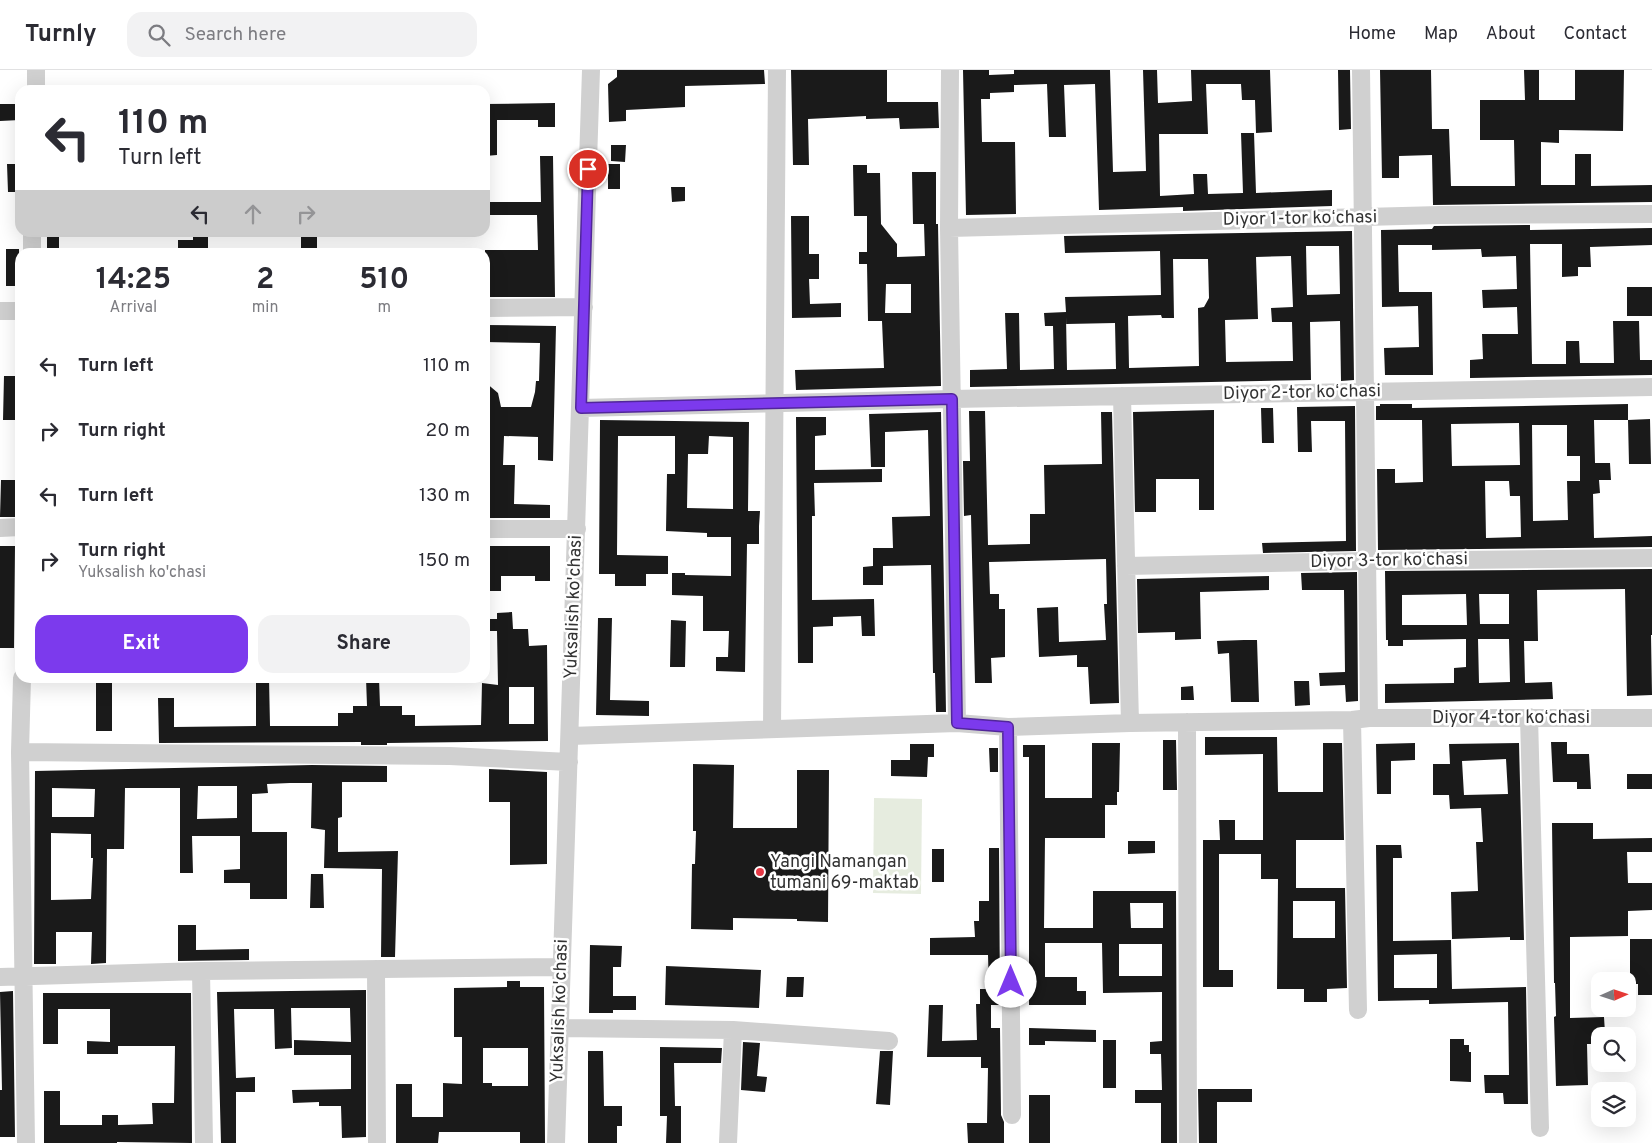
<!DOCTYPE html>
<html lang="en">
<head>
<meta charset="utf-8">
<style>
	body { margin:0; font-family:Overpass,sans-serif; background:#f2f2f3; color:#2b2b33; height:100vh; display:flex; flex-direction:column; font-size:19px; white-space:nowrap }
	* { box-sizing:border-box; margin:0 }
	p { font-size:16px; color:#7c7c81 }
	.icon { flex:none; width:28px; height:28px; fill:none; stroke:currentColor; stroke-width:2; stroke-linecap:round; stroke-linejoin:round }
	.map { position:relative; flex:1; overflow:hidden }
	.sheet { position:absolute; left:15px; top:178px; width:475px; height:435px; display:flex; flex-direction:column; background:#fff; border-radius:15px; box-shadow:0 5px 20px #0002 }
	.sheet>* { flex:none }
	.top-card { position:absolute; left:15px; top:15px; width:475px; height:152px; border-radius:15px; box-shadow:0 5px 20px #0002; background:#fff; color:#2b2b33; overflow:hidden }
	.needle { width:32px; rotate:87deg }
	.fabs { position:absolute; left:1591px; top:902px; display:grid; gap:10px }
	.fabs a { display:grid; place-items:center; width:45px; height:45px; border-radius:10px; background:#fff; box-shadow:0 5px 20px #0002; font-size:25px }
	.pin { position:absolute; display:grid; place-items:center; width:42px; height:42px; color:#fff; margin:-21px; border:2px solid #fff; border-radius:50%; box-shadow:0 1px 5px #0007 }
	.me { position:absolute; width:55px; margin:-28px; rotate:0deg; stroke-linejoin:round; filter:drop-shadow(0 0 4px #0008) }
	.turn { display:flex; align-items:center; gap:18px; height:105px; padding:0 20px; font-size:22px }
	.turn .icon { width:65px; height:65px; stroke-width:2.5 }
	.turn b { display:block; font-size:35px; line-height:42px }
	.lanes { display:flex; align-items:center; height:48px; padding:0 20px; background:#0003; justify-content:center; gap:25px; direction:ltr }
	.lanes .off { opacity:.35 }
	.eta { display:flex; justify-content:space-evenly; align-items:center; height:85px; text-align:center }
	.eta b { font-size:30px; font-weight:700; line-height:35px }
	.action { display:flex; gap:10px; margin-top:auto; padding:10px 20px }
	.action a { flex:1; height:58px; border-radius:15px; background:#7c3aed; color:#fff; font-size:20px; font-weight:700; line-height:58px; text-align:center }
	.action a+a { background:#f2f2f3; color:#2b2b33 }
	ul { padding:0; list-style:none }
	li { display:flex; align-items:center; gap:15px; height:65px; padding:0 20px }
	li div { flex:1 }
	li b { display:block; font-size:19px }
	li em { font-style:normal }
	header { display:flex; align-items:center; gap:30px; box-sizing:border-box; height:70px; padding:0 25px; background:#fff; border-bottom:1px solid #e1e1e2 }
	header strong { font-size:24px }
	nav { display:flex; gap:28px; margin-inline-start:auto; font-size:18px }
	.search { width:350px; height:45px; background:#f2f2f3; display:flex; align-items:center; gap:12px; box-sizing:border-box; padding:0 18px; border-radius:15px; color:#7c7c81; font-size:19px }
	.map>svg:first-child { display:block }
	.green { fill:#e6ecdf }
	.building { fill:#1a1a1a; fill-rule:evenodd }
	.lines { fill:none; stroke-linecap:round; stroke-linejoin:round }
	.street { stroke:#d0d0d0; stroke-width:18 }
	.route-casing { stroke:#51269a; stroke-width:12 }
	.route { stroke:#7c3aed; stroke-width:9 }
	.poi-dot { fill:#e63946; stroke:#fff; stroke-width:2 }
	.labels { text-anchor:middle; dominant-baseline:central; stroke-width:5; stroke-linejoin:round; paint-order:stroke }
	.street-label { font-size:18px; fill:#333; stroke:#fff }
	.poi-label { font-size:18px; fill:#333; stroke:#fff; text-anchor:start }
</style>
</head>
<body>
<header>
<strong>Turnly</strong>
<div class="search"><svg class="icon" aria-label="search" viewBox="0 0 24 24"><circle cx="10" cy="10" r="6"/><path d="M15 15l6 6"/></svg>Search here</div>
<nav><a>Home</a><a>Map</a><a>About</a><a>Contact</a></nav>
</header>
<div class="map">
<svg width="1652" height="1073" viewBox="0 0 1652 1073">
	<rect width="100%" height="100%" fill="#fff"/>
	<!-- green -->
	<path class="green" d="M874,728L922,729L921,824L873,823Z"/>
	<!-- building -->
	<path class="building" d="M617,0H764L765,14L685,16V37L626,40V51L609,52L608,14L617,7Z
		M791,0H887V32H938L939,58L900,59L899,48L866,49V46L808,49L809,95H793Z
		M963,0H989V5L1014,4V0H1110L1113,102L1146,101L1143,0H1157L1158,33L1192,31L1191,0H1270L1272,62L1256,63L1255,30H1242L1241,14H1206L1208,64H1159L1160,126L1194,124L1193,104H1207L1208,124L1243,123L1241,63H1254L1256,123L1332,120V136L1183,141V137L1099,140L1095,14L1064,15L1066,67H1049L1047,14L1014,15V22L990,23V29H981L982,72H1015L1016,144L966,145Z
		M1338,0H1350L1351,59L1339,60Z
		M1380,0H1431L1432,59H1449L1451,116H1515L1514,70H1480V30H1525L1524,0H1539V30H1575V0H1624L1623,61L1559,60V73L1541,72V115H1575V84H1591V116L1652,115V132L1433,135L1432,85L1399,86V108H1382Z
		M555,33V57H538V50H497V85L485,86V34Z
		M0,34H20V50L0,51Z
		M611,75H626L625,92L611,91Z
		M540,86H553L555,227H485V180H538L537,145H485V132H541Z
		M7,94H20V122H8Z
		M608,94H620V119H608Z
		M853,95H867V103H880L881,154L897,174V187L925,186L924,154H913L912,102H936V154H938L941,316L796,320L795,300L884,298L882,251H868L867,194H859V182H867V146H854ZM886,214H911V243H885Z
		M671,117H685V131L672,132Z
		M791,146H809V184H819V209H809L810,234L841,233V247L792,248Z
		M1530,155V160L1652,158V175L1590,177L1591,197H1578V206L1562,207V174H1530L1532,294H1566V271H1579L1580,293H1614L1613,251H1639L1640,290H1652V305L1470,308V290L1483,289L1482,264H1518L1517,237L1483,238L1482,220L1517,219L1516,186L1482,187L1481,179L1432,180V175H1398L1399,222H1432L1433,305H1385L1384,278L1419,277L1418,236L1382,237L1381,160L1432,159L1434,156Z
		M1352,161L1354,310L1341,311L1340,251L1310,252L1311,310L970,317V300L1007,299L1005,243H1019L1020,300L1054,299L1053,256H1045L1044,243L1066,242L1065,227L1161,225L1160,181L1065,183L1064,166ZM1306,176H1339L1340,224L1307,225ZM1291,186L1293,237L1271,238L1272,252H1292L1293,291L1226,292L1225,250L1258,249L1256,187ZM1173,189H1208L1209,228L1204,237L1198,238L1199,296L1129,298L1128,246L1161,245L1162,248H1174ZM1066,247V254L1115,253L1116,299L1067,300Z
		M47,162H59V182H47Z
		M193,162H208V182H178V170H193Z
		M301,162H317V182H301Z
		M6,179H19L20,216H6Z
		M1627,217H1652V246H1627Z
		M485,255L556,256L553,391L538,390V367L504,366L503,395H515L514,434L550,435V448H485V312L498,323L501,337H531L535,322L536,311H539L540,273L485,272Z
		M4,306H20L19,350H3Z
		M1380,334H1412V338L1628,334V350H1594L1595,393H1610L1611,410H1599L1600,423L1593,424L1594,468L1652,466V477L1378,480L1377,399H1395V413L1423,412L1422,350H1376V336H1380ZM1519,353L1520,395L1452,396L1451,354ZM1532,355H1567V386H1580V411H1567L1568,450L1533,451ZM1485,411H1509L1510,426H1520L1521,467L1486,468Z
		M1355,336L1356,481L1263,483L1262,473L1346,471L1345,351H1311L1312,382H1298L1297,337Z
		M1261,338H1273L1274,373H1262Z
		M1214,340V440H1199V409H1156V442H1135L1133,342Z
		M969,341H985L988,475L1030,474V444H1045L1044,395L1102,394L1101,342H1112L1119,633L1090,634L1088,597H1077V585L1039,587L1037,538L1058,537L1059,572L1106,570L1104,534H1107L1106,489L989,492L990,524H999V539H1005V587L991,588L992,613H975L971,445L964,446L963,391H970Z
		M941,342L946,642H936L935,603H933L931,495L883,496V515H863V497L873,496V478H893L892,447L930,446L928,360L885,362V397H871L869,344Z
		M796,347H826V365L815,366V400L882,399V412L814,413L815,446H812V530L874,529L875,566H862L861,546L833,547V556L813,557V593H798Z
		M1650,349L1651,394H1629L1628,350Z
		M600,350L749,352L748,441H760L759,456V474H747L745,602L716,601V587H728L729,561H703V526L672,525V503H685V505L731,506V467H707V463L666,461L667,404H675V366H618L617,485L668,486V504H646V516H615V504H599ZM709,366L733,367V439L687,438L688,384H708Z
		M1,410H17L16,447H0Z
		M0,476H15L14,578H0Z
		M485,476H550V511H535V506H501V521H486Z
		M1652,499V565H1651L1652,625L1627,626L1625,519L1537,520L1538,571H1524L1525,613L1552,612L1553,629L1385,633V614L1454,613V598L1466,597V569L1403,570V576H1388V570H1386L1385,501ZM1466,524L1467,555H1402V525ZM1479,524H1509V554H1480ZM1478,569H1509L1510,612L1479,613Z
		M1357,502L1358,631L1346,632L1345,615L1320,616L1319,603L1345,602L1344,520H1302L1301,503Z
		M1269,506V520L1200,522L1201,569L1175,570V562L1138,563L1137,509Z
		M512,542L513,559H528L529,576L547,575L548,671L387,673V675H361V672L159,673L158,628H174V657L256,656V608H269L270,656H338V643H353V636H367L366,608H379L380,636H402V645H415V656L481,655L482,613L498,615L497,561H486V549H497V543ZM509,617H534V654H509Z
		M598,548H612L610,630L649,631V646L596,645Z
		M671,550L686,551L685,597H670Z
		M1244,570H1257L1259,632H1231L1229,583L1218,584L1217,571Z
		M96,608H112V661H96Z
		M1294,611H1309L1310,635L1295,636Z
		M1193,616L1194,630H1181V617Z
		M1205,667H1277L1278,722H1323V673H1342L1344,770H1296V818H1345L1347,918L1327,919V932H1304V919H1277L1278,809H1261V784H1219V900H1233V917H1203V770H1220L1219,750H1235V770H1263V684L1205,685ZM1293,831H1335V868H1293Z
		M1163,670H1176L1177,720H1163Z
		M1551,672H1567V684H1589L1591,719H1577V712H1553Z
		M1092,673H1120L1119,722H1117V735H1105V768H1045L1044,858H1093V821H1176L1177,1073H1161V1033H1135V1020H1162L1161,984H1150V972L1162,971V922L1103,923L1102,873H1045V907H1077V921H1086V935H1029V687H1023V675H1045V728H1092ZM1130,833H1163V858H1131ZM1119,874H1162V906H1119Z
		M1415,673V690L1391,691V724H1377L1376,674Z
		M1519,673L1524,870H1510V867L1452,869L1451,822L1478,821L1476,772H1483L1481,738L1450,739L1449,725H1433V694H1450L1449,674ZM1506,689L1508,724L1464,725L1462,691Z
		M910,674H934V687H928L927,707L891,706V690H910Z
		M989,678H998V702H990Z
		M693,694L734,695L733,758H797V700H829L828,852L797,851V849L733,848V860L691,859L692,794H695L696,761H693Z
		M312,695L387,696V712H342V747L338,748V782L398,781L395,887H381L382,799L324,798L325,760L311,758L312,713H290L267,714L268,723L252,724V762H287V829H250V813H224V800L240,799V766H192L193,803H180V718H125L124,779H107L106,893L91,894L92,862H56V894H34L35,701ZM198,716H237V748L197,749ZM52,718L95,719L94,747H52ZM51,763L91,764V788H93L91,829L51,830Z
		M489,699L547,702V794L510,795V732H489Z
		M1627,704H1652V719H1627Z
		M1552,753H1593V769L1652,768V782H1627L1628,813H1652V840L1628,841V866L1570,867V948L1604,947L1605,963H1596V974H1587L1588,1015L1556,1016L1554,947L1556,946L1555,913H1554Z
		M1128,771H1155V783L1128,784Z
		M1376,775H1401L1402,788H1393V871L1451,870L1452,919L1526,917L1528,1034H1504L1503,1023H1485L1484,1005H1509L1508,932L1429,934V930L1378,931ZM1437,884V918H1394V885Z
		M989,778H999L1000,935H991V958H1000L1001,1045L1004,1052V1073H968L967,1053H987L988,998H981V987H927L929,935H943L942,971L977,970L976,934H980V919H989L988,885H930V868L975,867L974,851H979V831H989Z
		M932,779H944V812H932Z
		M311,804H323L324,838H310Z
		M178,855H196V880L249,879V890L178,891Z
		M1630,869H1652V925H1638V914H1630Z
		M590,875L622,876L621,897H613V926H636V940H613V943H589Z
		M666,896L761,900L759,938L665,935Z
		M787,907H804L803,927H786Z
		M507,911H520V917H544L545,1073H520V1062H439L438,1073H396V1014H412V1047H443V1013L462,1014V967H454V918L507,917ZM483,978H528V1016H492V1013H483Z
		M366,920V1067L342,1068L341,1036H319V1032L293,1033L292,1020L351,1019V985H294V970L351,972L350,938H291L292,978L275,979L274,939H234L236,1008L255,1007V1022H236V1073H221L217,922Z
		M13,921L15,1067H0V1020H2L0,922Z
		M43,923H191L192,1073L117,1072V1073H44V1021H60V1055H102V1045H118V1055L153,1054L152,1033H174L175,976H118V984H87V971L110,972V939H58V974H43Z
		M1029,958L1096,960V972L1045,971V975H1029Z
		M1450,969H1464V975H1469V982H1471V1012L1450,1011Z
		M1103,970H1116V1018H1103Z
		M743,972L760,973L757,1006L767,1007L765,1022L741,1020Z
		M660,977L722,978L721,993H674L675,1036H681V1073H666L667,1046H660Z
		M588,981H603L604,1036H622V1056H617V1073H588Z
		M880,981H893L890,1035L876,1034Z
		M1198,1019H1252V1032H1217V1073H1199Z
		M1029,1025H1050V1073H1029Z"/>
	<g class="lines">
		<!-- street -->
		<path class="street" d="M950,0L949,158L957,653L1008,657L1012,1045
			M1361,0L1369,648
			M36,20V0
			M949,158L1440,145L1652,144
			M32,182V162
			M485,238L584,237
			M0,241H20
			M1122,326L1130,653
			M581,338L952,329L1652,317
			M0,458L20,457
			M485,459H577
			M1126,496L1368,491L1652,488
			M22,608L20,682L26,1073
			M1529,647L1540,1058
			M1352,650L1358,940
			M1187,652L1188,1073
			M1008,657L1130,653L1352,650L1369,648H1652
			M772,659L777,0
			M570,666L957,653
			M20,682L450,686L569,692
			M376,899L377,1073
			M201,901L204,1073
			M0,907L201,901L561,897
			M559,958L733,960L728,1073
			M733,960L889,971
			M556,1073L591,0"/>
	</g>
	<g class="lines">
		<defs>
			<path id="route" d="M588,99L581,338L952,329L957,653L1008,657L1011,912"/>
		</defs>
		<!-- route casing -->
		<use href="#route" class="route-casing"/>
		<!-- route -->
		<use href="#route" class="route"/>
	</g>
	<!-- markers -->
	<circle class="poi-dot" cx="760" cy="802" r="5"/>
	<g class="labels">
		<!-- street labels -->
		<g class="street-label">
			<text transform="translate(1300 149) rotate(-1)">Diyor 1-tor koʻchasi</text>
			<text transform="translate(1302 323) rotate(-1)">Diyor 2-tor koʻchasi</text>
			<text transform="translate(1389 491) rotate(-1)">Diyor 3-tor koʻchasi</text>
			<text transform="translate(574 537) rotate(-88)">Yuksalish ko'chasi</text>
			<text x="1511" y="648">Diyor 4-tor koʻchasi</text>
			<text transform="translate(560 941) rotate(-88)">Yuksalish ko'chasi</text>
		</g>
		<!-- poi labels -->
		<g class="poi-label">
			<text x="770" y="792">Yangi Namangan<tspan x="770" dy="21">tumani 69-maktab</tspan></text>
		</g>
	</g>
</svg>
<div class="fabs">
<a><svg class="needle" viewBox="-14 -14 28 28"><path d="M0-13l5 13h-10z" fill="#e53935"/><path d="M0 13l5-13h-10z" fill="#7c7c81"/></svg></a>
<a><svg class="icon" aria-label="search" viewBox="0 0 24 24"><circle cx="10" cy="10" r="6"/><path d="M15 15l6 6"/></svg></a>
<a><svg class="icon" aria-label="layers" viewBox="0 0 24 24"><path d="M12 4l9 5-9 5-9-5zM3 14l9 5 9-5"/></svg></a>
</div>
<div class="pin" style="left:588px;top:99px;background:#d93025"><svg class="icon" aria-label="arrive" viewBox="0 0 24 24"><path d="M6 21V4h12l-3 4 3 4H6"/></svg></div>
<svg class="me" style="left:1011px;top:912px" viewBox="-20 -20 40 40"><circle r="19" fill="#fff"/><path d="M0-13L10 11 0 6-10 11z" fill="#7c3aed"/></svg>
<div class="top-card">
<div class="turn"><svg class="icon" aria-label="left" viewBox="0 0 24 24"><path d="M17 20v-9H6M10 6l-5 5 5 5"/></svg><div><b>110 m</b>Turn left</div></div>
<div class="lanes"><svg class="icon" aria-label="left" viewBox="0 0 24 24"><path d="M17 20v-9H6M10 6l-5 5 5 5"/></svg><svg class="icon off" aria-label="ahead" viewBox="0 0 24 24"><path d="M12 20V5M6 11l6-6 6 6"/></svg><svg class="icon off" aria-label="right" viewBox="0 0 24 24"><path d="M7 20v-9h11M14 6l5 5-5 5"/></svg></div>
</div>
<section class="sheet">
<div class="eta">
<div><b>14:25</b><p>Arrival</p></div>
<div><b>2</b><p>min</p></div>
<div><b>510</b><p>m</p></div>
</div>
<ul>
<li><svg class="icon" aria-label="left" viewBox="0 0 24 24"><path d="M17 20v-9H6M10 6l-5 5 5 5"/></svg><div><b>Turn left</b></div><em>110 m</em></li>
<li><svg class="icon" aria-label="right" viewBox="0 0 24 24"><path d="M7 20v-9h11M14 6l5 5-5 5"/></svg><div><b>Turn right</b></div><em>20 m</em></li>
<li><svg class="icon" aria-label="left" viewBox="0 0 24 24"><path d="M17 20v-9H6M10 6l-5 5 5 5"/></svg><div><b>Turn left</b></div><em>130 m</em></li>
<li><svg class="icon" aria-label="right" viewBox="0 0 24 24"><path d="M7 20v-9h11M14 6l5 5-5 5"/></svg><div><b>Turn right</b><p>Yuksalish ko'chasi</p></div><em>150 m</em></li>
</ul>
<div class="action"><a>Exit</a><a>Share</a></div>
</section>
</div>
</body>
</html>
